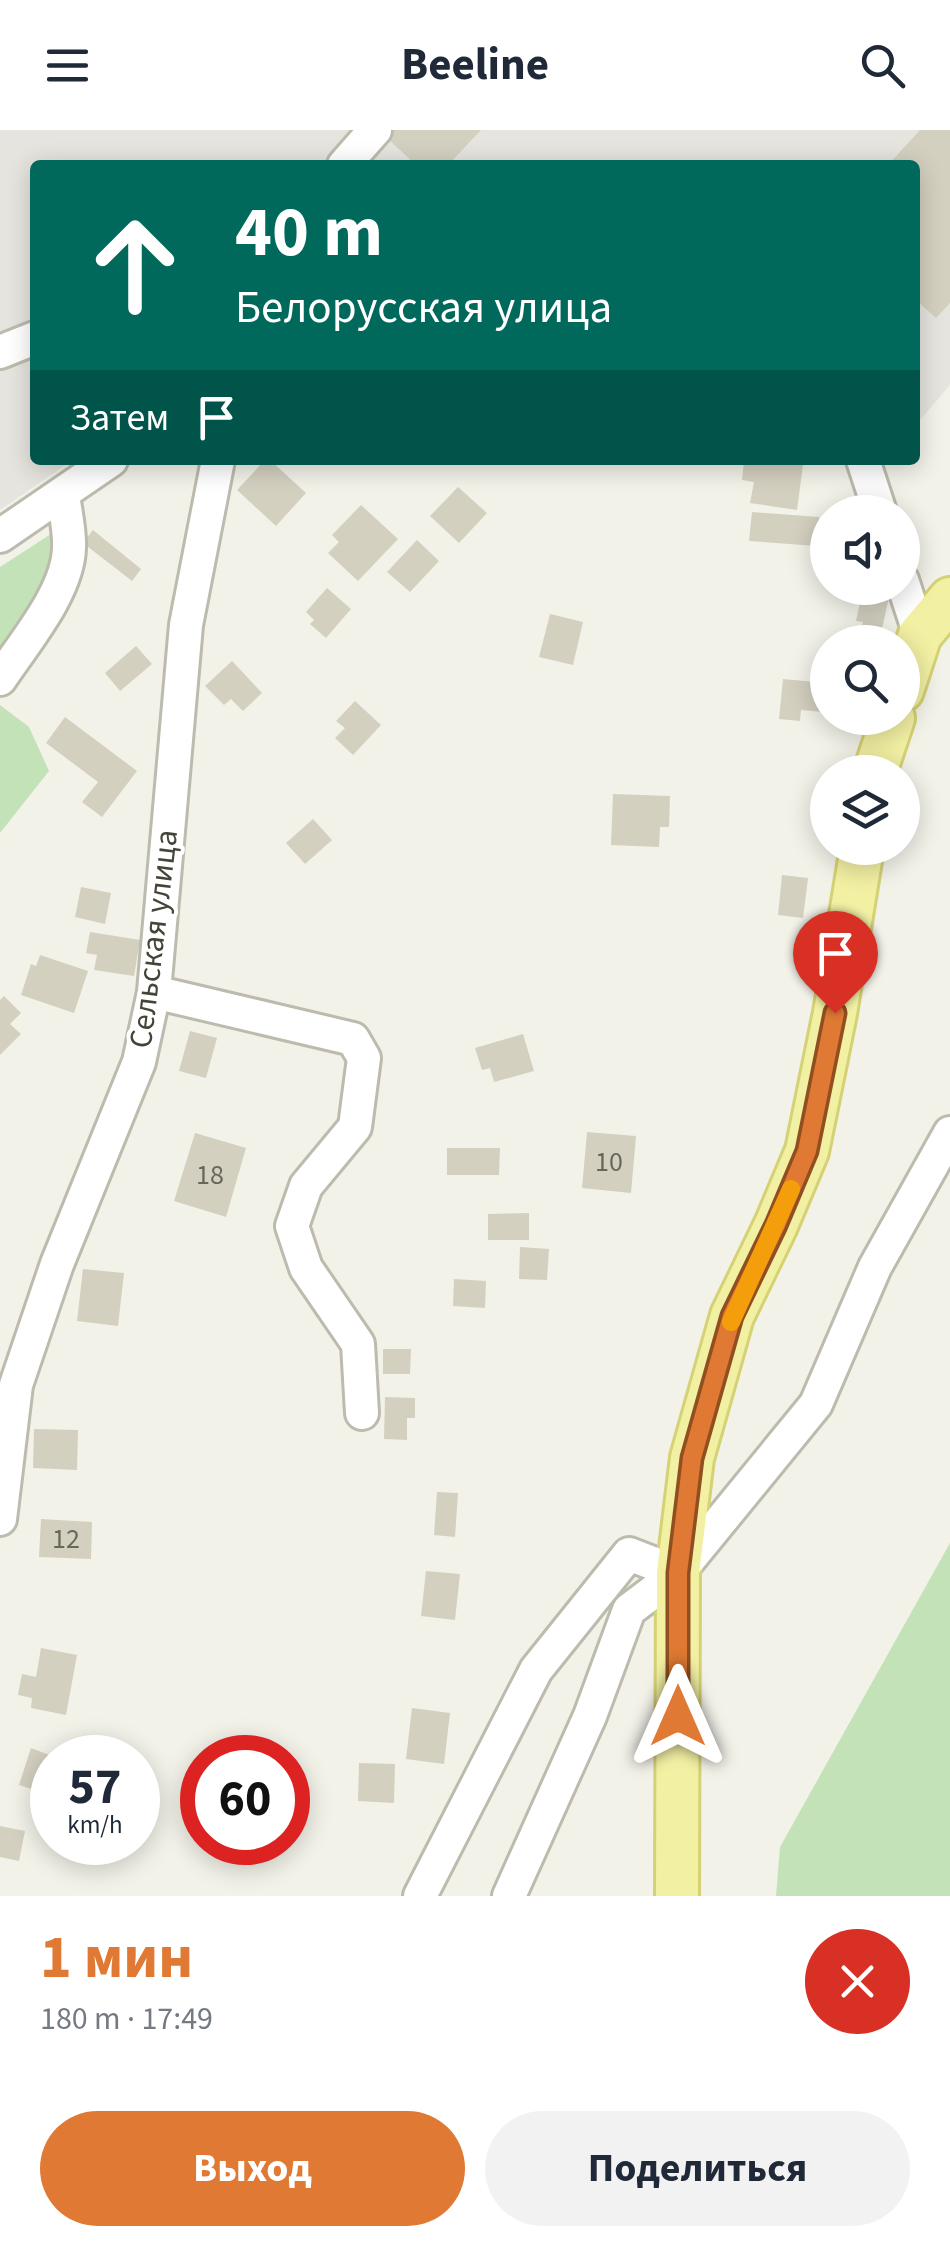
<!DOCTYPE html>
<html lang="ru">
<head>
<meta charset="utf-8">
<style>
	body { margin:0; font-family:"Source Sans 3",sans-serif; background:#f2f2f3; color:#1f2937; height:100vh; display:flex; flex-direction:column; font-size:38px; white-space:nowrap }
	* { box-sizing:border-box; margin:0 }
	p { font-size:32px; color:#747a83 }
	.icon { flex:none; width:55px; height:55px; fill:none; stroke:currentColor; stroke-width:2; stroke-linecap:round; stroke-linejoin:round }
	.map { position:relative; height:1766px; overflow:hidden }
	.panel { display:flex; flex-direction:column; background:#fff; flex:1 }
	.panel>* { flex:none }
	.banner { position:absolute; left:30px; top:30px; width:890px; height:305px; border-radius:10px; box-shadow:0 5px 25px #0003; background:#00695c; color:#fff; overflow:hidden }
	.tools { position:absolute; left:810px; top:365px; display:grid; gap:20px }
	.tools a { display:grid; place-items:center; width:110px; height:110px; border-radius:50%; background:#fff; box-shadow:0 5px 25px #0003; font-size:50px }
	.speed { position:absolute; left:30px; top:1605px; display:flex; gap:20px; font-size:50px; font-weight:700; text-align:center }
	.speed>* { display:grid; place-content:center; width:130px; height:130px; border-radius:50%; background:#fff; box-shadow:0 5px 25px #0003; line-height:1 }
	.speed small { font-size:25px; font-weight:400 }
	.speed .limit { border:15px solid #d22; background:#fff; color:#111 }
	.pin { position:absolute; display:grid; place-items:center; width:85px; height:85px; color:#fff; margin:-102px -42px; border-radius:50% 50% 50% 0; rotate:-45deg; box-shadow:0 0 10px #0007 }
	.pin .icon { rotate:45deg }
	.me { position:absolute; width:110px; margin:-55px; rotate:0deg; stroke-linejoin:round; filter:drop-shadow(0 0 8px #0008) }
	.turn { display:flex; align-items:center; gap:35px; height:210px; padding:0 40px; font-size:45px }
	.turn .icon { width:130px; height:130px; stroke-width:2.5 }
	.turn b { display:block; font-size:70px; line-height:85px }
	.then { display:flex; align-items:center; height:95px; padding:0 40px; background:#0003; gap:20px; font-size:38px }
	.round { display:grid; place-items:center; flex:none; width:105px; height:105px; border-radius:52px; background:#f2f2f3 }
	.overview { display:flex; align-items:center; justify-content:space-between; height:170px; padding:0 40px }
	h1 { font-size:60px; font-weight:700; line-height:75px; color:#df7933 }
	.primary-button { display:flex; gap:20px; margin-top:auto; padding:20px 40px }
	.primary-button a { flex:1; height:115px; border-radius:60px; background:#df7933; color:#fff; font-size:40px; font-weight:700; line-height:115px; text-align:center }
	.primary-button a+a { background:#f2f2f3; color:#1f2937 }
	header { display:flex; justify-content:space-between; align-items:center; height:130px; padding:0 40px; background:#fff; font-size:45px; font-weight:700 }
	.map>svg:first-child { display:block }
	.industrial { fill:#e5e4de }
	.green { fill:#c4e2b7 }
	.building { fill:#d3d0c0 }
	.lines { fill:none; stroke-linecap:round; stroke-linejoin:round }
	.minor-casing { stroke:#bdbbad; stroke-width:38 }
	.major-casing { stroke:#d5d175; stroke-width:48 }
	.minor { stroke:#fff; stroke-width:32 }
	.major { stroke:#f2f0a3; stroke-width:42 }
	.route-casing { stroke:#914f21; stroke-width:25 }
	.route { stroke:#df7933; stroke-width:18 }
	.slow { stroke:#f59e0b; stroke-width:18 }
	.labels { text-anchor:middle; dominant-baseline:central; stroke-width:8; stroke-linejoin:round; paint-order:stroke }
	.number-label { font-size:28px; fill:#68675a }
	.street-label { font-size:32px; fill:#454438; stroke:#fff }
</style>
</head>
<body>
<header><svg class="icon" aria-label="menu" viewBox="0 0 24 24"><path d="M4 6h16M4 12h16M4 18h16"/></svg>Beeline<svg class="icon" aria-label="search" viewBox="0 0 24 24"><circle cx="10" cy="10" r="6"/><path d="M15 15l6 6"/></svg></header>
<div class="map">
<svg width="950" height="1766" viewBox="0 0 950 1766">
	<rect width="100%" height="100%" fill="#f2f2e9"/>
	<!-- industrial -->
	<path class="industrial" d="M0,0H950V255L921,289L915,291V35H35V330H73L0,380Z"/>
	<!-- green -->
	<path class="green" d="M57,400L52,444L0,518V437Z
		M0,575L29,597L49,641L0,703Z
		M950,1413V1766H776L780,1717Z"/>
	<!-- building -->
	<path class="building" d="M390,0H481L448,35H416L385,6Z
		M920,0H950V173L936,188L915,169V35H888Z
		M265,330H270L306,363L276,396L237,360Z
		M744,330L803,335L797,380L750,373L754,352L742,350Z
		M458,357L487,383L459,413L430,386Z
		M361,375L398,409L358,451L328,423L339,412L332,405Z
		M752,382L819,387L816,416L749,411Z
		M93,400L141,439L132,451L83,413Z
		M417,410L439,431L410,462L387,442Z
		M327,458L351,479L326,508L310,494L314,490L306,482Z
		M863,458H891L882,499L876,497L874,506L860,503L863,492L856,491Z
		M550,484L583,492L573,535L539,527Z
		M136,516L152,534L120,561L105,543Z
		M232,531L262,563L243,581L231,569L224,575L205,556Z
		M783,549L826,553L823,582L801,580L800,591L779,589Z
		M355,571L381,595L353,625L335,608L345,598L336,591Z
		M65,587L137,641L102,687L82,672L98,652L46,613Z
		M613,664L670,666L669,697H660L659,717L611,715Z
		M313,689L332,710L305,734L286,713Z
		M782,745L808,748L803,788L778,785Z
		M81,757L111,763L105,794L75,787Z
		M90,802L140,810L134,846L94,840L97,825L86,823Z
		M40,825L88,841L74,883L21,865L31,834L36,836Z
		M4,866L21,883L10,894L21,904L0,925V870Z
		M190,901L217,908L206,948L179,941Z
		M523,904L534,941L494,952L490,938L482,940L475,918Z
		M587,1002L636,1006L631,1063L582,1058Z
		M195,1003L246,1018L226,1087L174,1071Z
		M447,1018H500L499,1045H447Z
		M529,1083V1110H488V1084Z
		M520,1117L549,1119L547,1150L519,1149Z
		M83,1139L124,1143L118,1196L77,1191Z
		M454,1149L486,1151L485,1178L453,1176Z
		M383,1219H411L410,1244H383Z
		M385,1267L415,1268V1288H407V1310L384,1309Z
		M34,1299L78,1300L77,1340L33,1338Z
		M437,1362L458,1363L455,1407L434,1405Z
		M41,1389L92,1392L91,1429L39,1427Z
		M426,1441L460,1444L455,1490L421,1486Z
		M41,1518L77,1525L66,1585L31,1578L32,1568L18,1565L22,1544L36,1547Z
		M412,1578L450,1583L444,1634L406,1629Z
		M31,1618L52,1626L51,1665L19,1655Z
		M359,1633L395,1634L394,1673L358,1671Z
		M0,1696L25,1701L19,1731L0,1727Z"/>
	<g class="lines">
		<defs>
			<path id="minor" d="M344,35L375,0
				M0,222L35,208
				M863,330L880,382
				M0,406L111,330
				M902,450L920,505
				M0,549C23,514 68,462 69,418C70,401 65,381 63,364
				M154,862L353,909L364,928L355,997L306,1056L292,1096L306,1138L358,1214L362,1283
				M0,1389L16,1255L57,1134L139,932L154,862L186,495L218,330
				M420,1766L536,1540L629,1424L678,1443
				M509,1766L590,1586L629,1480L678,1443L816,1274L875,1137L950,1003"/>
			<path id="major" d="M902,560L920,505L950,469
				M875,642L893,588
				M677,1766L678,1443L692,1328L732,1186L776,1095L807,1021L835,883L862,718"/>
		</defs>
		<!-- minor casing -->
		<use href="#minor" class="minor-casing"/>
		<!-- major casing -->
		<use href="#major" class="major-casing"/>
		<!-- minor -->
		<use href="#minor" class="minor"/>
		<!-- major -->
		<use href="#major" class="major"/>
	</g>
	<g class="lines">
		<defs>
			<path id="route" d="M678,1586V1443L692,1328L732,1186L776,1095L807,1021L835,883"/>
		</defs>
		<!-- route casing -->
		<use href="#route" class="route-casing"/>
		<!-- route -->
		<use href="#route" class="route"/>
		<!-- slow -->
		<path class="slow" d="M731,1192L791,1059"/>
	</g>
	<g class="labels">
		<!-- number labels -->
		<g class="number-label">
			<text x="609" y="1032">10</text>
			<text x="210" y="1045">18</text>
			<text x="66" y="1409">12</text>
		</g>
		<!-- street labels -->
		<g class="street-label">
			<text transform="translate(154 809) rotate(-83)">Сельская улица</text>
		</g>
	</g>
</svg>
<div class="tools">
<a><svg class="icon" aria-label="sound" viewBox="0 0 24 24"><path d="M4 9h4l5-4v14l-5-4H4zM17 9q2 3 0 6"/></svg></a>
<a><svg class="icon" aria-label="search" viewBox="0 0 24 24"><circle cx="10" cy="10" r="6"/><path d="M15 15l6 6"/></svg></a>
<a><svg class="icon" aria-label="layers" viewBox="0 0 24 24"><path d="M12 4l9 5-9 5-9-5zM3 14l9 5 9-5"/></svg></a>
</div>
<div class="speed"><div>57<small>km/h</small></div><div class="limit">60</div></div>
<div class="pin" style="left:835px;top:883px;background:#d93025"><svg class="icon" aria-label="arrive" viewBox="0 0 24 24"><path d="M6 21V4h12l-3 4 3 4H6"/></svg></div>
<svg class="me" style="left:678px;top:1586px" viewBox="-20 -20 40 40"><path d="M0-17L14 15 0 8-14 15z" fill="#df7933" stroke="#fff" stroke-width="4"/></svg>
<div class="banner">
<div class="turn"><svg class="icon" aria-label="ahead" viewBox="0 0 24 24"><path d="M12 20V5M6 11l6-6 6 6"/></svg><div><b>40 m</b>Белорусская улица</div></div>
<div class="then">Затем<svg class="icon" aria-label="arrive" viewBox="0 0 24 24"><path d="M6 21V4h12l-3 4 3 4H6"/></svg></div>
</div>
</div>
<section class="panel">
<div class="overview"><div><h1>1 мин</h1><p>180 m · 17:49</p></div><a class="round" style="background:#d93025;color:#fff"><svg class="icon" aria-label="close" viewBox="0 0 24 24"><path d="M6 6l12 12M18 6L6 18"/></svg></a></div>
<div class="primary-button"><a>Выход</a><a>Поделиться</a></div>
</section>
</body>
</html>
